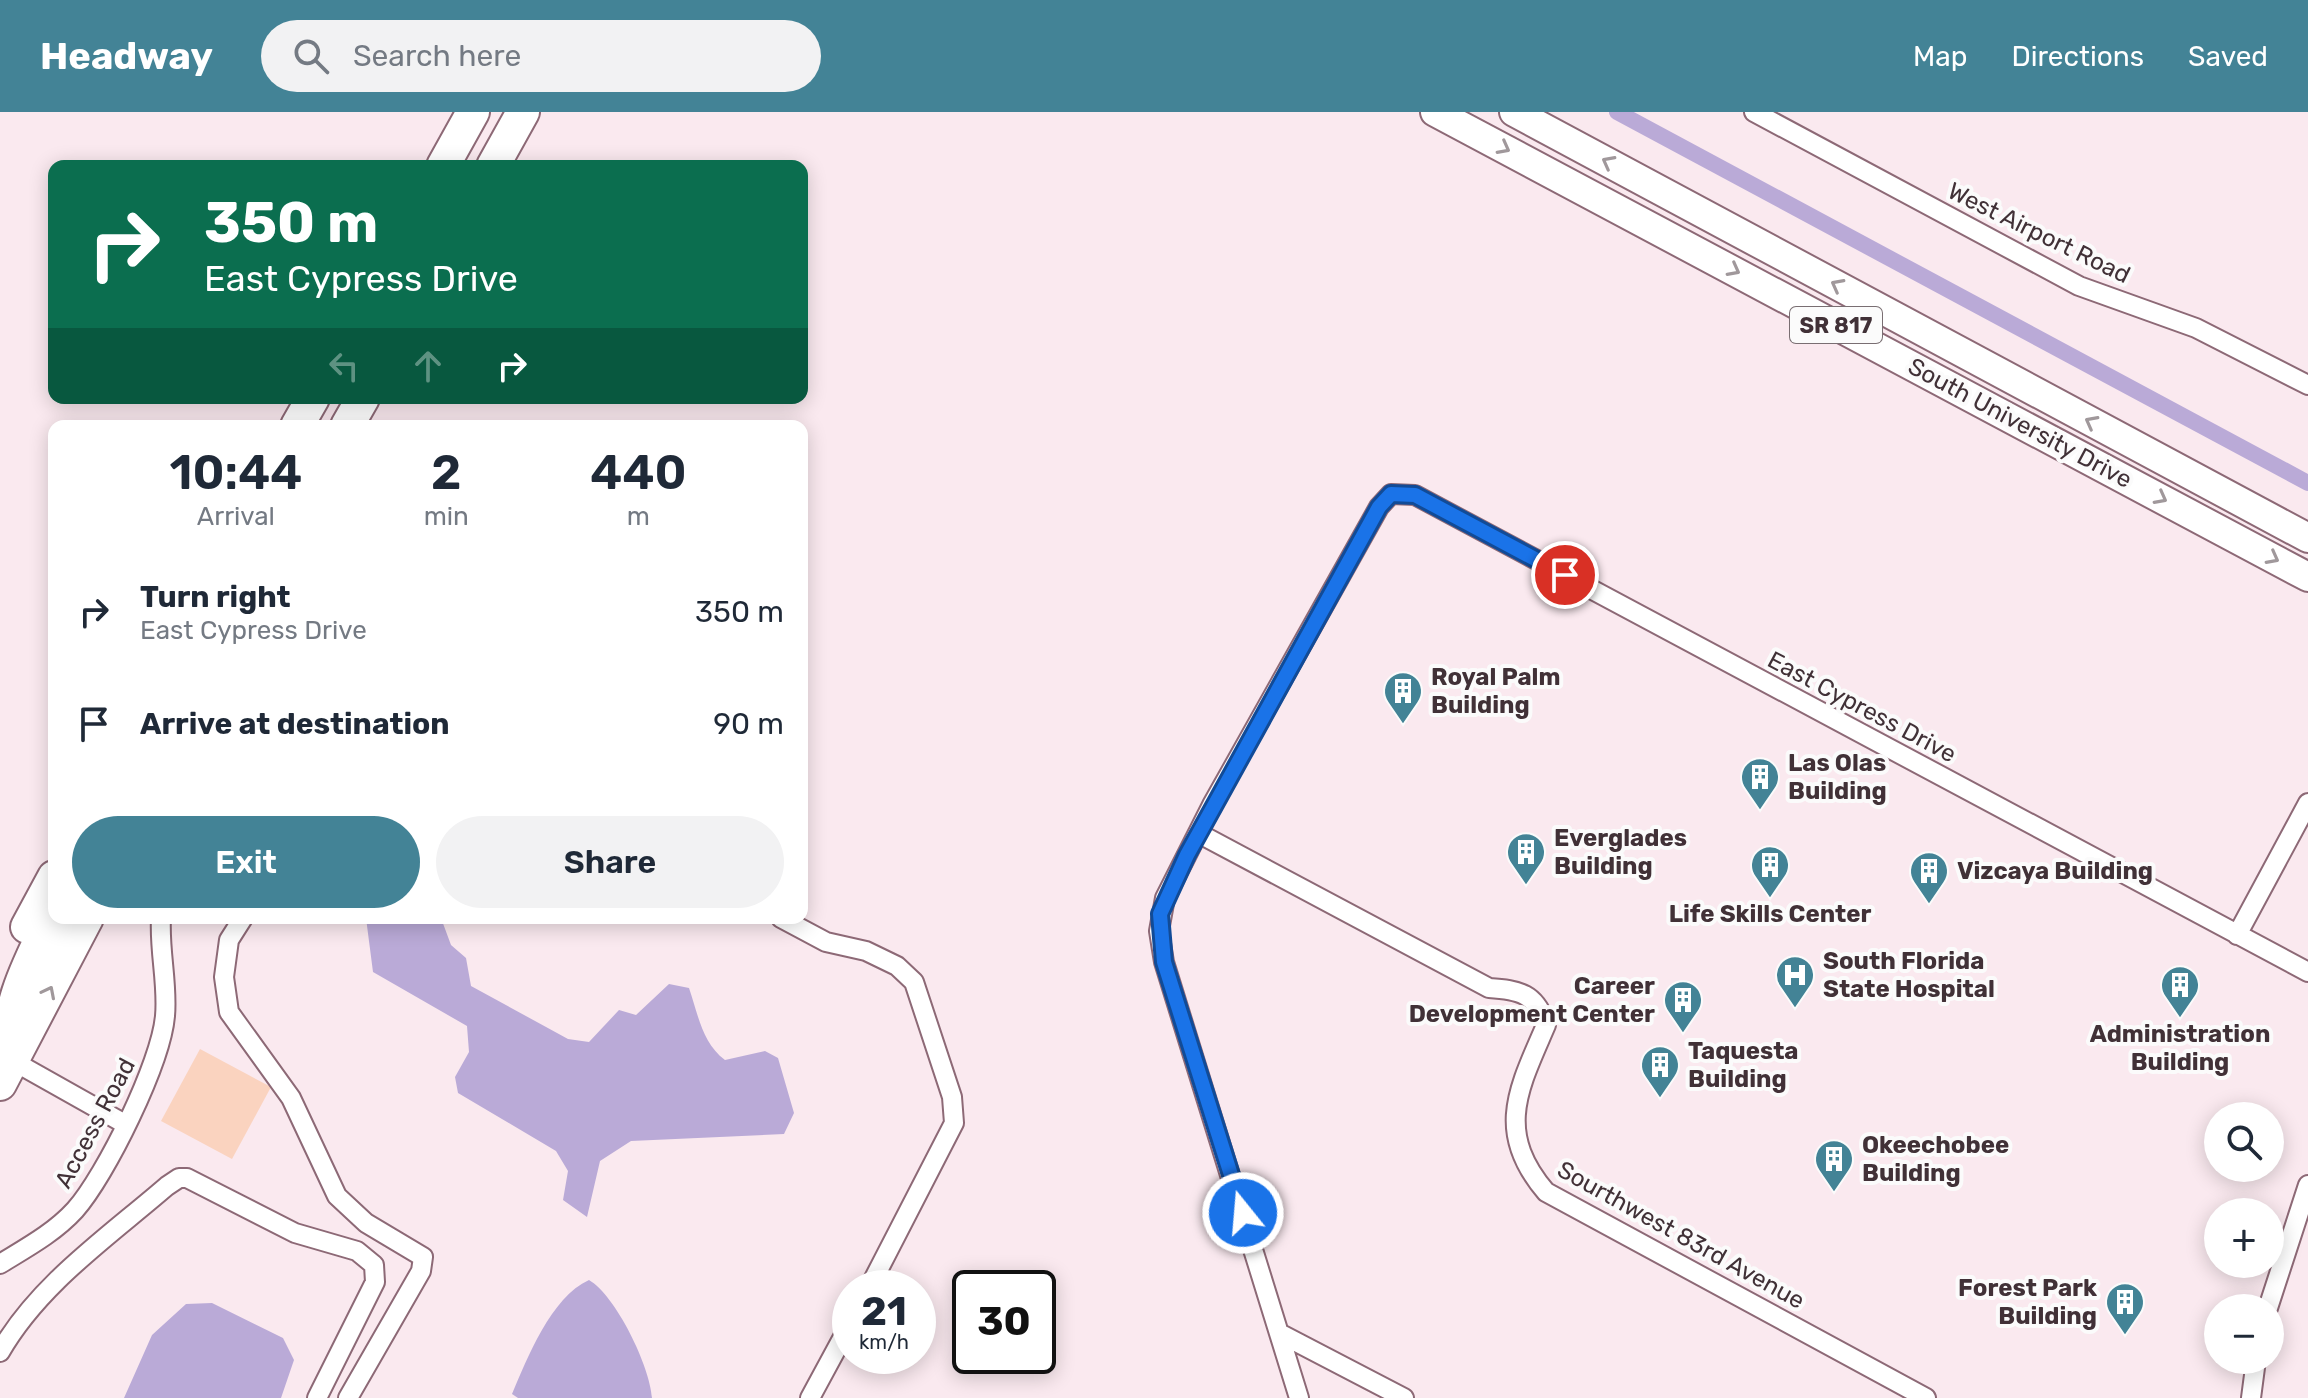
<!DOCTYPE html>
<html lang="en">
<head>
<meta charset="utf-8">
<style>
	body { margin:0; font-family:Rubik,sans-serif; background:#f2f2f3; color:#1f2937; height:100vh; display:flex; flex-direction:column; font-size:30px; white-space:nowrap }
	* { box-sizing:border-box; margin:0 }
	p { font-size:26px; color:#747a83 }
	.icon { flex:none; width:44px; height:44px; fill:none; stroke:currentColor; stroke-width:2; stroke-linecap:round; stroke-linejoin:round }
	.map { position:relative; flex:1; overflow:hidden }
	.details { position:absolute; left:48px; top:308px; width:760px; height:504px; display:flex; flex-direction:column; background:#fff; border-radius:16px; box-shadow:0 4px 20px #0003 }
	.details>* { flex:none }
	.guide { position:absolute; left:48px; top:48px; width:760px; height:244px; border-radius:16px; box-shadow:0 4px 20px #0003; background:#0b6e4f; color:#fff; overflow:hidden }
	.controls { position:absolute; left:2204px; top:990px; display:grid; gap:16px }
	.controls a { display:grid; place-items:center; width:80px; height:80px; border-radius:50%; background:#fff; box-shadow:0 4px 20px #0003; font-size:40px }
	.speed { position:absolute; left:832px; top:1158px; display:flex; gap:16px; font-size:40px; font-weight:700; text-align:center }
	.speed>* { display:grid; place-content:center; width:104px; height:104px; border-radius:50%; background:#fff; box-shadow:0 4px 20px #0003; line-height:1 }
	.speed small { font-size:20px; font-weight:400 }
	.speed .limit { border:4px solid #111; border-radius:12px; background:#fff; color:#111 }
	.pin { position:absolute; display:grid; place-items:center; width:68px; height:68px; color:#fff; margin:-34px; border:4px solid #fff; border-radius:50%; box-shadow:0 2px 8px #0007 }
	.me { position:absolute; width:88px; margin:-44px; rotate:343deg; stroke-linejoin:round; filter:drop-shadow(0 0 6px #0008) }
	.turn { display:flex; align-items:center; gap:28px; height:168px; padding:0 24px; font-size:36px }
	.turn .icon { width:104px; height:104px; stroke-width:2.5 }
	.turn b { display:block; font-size:56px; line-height:68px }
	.lanes { display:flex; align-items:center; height:76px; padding:0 24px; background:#0003; justify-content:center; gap:40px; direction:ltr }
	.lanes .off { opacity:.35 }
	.eta { display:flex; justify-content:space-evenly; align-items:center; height:136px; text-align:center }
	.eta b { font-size:48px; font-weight:600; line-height:56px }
	.button { display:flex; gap:16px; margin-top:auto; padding:16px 24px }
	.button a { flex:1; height:92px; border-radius:48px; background:#438396; color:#fff; font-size:32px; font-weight:600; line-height:92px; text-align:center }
	.button a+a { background:#f2f2f3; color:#1f2937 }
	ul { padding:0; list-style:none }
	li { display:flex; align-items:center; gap:24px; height:112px; padding:0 24px }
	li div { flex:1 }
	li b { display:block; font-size:30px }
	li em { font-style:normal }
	header { display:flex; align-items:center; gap:48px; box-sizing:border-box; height:112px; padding:0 40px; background:#438396; color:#fff }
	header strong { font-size:38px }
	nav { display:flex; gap:44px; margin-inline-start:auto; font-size:28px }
	.search { width:560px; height:72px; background:#f2f2f3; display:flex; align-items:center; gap:20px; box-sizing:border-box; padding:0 28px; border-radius:44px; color:#747a83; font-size:30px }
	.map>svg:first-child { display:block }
	.green { fill:#fad3bf }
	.water { fill:#baaad7 }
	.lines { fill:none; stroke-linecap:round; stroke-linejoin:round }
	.canal { stroke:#baaad7; stroke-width:16 }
	.street-casing { stroke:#8d6976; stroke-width:22 }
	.primary-casing { stroke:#8d6976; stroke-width:32 }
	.highway-casing { stroke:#8d6976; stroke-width:36 }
	.street { stroke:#fff; stroke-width:18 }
	.primary { stroke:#fff; stroke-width:28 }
	.highway { stroke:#fff; stroke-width:32 }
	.oneway { stroke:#a0989b }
	.route-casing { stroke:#114b97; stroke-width:20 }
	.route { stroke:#1a73e8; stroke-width:14 }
	.labels { text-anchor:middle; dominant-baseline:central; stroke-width:8; stroke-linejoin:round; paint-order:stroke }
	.shield { fill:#fbfbfb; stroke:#796e72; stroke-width:2 }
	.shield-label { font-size:22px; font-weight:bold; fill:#413137 }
	.street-label { font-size:24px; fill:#413137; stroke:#fbfbfb }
	.poi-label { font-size:24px; font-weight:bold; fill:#413137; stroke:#fbfbfb; text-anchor:start }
</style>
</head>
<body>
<header>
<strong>Headway</strong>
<div class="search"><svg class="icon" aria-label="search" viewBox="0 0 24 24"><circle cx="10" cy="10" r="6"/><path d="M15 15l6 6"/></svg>Search here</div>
<nav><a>Map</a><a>Directions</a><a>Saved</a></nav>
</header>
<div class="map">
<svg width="2308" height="1286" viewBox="0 0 2308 1286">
	<rect width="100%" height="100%" fill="#fae9ef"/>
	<!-- green -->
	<path class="green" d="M200,937L271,975L232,1047L161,1009Z"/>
	<!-- water -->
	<path class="water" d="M366,806H441L451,833L466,846L471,874L568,927L589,930L619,898L636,903L669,872L689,876C698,902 702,931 725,948L765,939L778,946L794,1001L784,1022L631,1029L600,1049L587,1105L563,1088L568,1059L556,1039L458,981L455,965L469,940L467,914L373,860Z
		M589,1168C616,1184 650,1254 652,1286H518L512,1282C527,1247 551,1185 589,1168Z
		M212,1191L283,1226L294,1248L281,1286H124L152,1223L186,1192Z"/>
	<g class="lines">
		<!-- canal -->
		<path class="canal" d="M1617,0L2308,371"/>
		<defs>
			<path id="street" d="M1754,0L2079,174L2196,216L2308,273
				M1198,721L1489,876C1519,878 1536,881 1546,913C1519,976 1494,1019 1546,1080L1926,1286
				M243,806L229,828L224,865L229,900L291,986L337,1084L366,1111L423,1145L421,1159L348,1286
				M781,806L826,830L866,839L897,854L914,870L952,985L954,1011L869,1176
				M2237,823L2308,691
				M13,949L125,1012
				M0,1152C26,1136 54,1121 75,1098C106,1063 161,951 165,904C168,872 159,839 161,806
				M2268,1196L2308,1073
				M1281,1222L1404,1286
				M0,1240C39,1172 108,1125 167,1074L179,1066H187L295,1121L357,1139L374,1153L375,1170L317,1286
				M810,1286L850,1212
				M1299,1286L1164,850L1159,819L1165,786L1212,693L1379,395L1391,382L1415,383L2308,860
				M2251,1286L2256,1248"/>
			<path id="primary" d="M1435,0L2308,465
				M1514,0L2308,426"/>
			<path id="highway" d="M443,54L473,0
				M493,54L523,0
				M297,314L313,286
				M347,314L363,286
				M27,815L54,765
				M13,949C0,901 33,843 54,800
				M0,972L87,806"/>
		</defs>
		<!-- street casing -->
		<use href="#street" class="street-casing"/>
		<!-- primary casing -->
		<use href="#primary" class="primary-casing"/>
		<!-- highway casing -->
		<use href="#highway" class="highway-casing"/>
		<!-- street -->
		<use href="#street" class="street"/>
		<!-- primary -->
		<use href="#primary" class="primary"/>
		<!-- highway -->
		<use href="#highway" class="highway"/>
	</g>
	<!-- one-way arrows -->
	<defs><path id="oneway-chevron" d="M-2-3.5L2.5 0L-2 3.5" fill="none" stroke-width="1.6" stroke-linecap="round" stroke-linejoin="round" transform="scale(2)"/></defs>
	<g class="oneway">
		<use href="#oneway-chevron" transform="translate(1504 36) rotate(28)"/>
		<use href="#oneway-chevron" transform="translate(1608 50) rotate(-152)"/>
		<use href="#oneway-chevron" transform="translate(1734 158) rotate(28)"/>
		<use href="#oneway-chevron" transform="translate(1837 173) rotate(-152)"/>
		<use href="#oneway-chevron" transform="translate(2091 310) rotate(-152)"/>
		<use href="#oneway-chevron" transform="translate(2161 386) rotate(28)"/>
		<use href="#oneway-chevron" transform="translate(2273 446) rotate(28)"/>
		<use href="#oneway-chevron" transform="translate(49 880) rotate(-63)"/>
	</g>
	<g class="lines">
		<defs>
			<path id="route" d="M1243,1101L1164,850L1160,802L1187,743L1379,395L1391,382L1415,383L1565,463"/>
		</defs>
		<!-- route casing -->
		<use href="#route" class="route-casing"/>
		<!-- route -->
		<use href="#route" class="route"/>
	</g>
	<!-- icons -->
	<defs>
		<symbol id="building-pin" viewBox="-11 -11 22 30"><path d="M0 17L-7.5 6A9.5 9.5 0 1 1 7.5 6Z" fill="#438396" stroke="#fbfbfb"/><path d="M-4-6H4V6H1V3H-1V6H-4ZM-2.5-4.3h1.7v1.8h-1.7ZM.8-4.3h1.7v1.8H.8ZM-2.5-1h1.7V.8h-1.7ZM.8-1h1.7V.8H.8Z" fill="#fff"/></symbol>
		<symbol id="hospital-pin" viewBox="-11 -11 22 30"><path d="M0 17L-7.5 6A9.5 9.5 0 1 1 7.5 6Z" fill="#438396" stroke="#fbfbfb"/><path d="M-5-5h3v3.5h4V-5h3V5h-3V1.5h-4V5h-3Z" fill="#fff"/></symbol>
	</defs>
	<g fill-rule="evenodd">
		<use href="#building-pin" x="1381" y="557" width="44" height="60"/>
		<use href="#building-pin" x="1738" y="643" width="44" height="60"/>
		<use href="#building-pin" x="1504" y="718" width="44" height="60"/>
		<use href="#building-pin" x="1748" y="731" width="44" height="60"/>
		<use href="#building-pin" x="1907" y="737" width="44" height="60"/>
		<use href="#hospital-pin" x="1773" y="841" width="44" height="60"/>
		<use href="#building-pin" x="2158" y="851" width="44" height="60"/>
		<use href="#building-pin" x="1661" y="866" width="44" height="60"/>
		<use href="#building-pin" x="1638" y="931" width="44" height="60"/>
		<use href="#building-pin" x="1812" y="1025" width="44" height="60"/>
		<use href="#building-pin" x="2103" y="1168" width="44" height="60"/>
	</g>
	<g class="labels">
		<!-- shield labels -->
		<rect class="shield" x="1790" y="195" width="92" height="36" rx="6"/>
		<g class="shield-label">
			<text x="1836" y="213">SR 817</text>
		</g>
		<!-- street labels -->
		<g class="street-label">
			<text transform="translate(2039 121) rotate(26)">West Airport Road</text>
			<text transform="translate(2020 311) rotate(28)">South University Drive</text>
			<text transform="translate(1862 595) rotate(28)">East Cypress Drive</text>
			<text transform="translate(95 1011) rotate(-62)">Access Road</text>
			<text transform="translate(1681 1123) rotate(29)">Sourthwest 83rd Avenue</text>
		</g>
		<!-- poi labels -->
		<g class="poi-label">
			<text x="1431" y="565">Royal Palm<tspan x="1431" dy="28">Building</tspan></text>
			<text x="1788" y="651">Las Olas<tspan x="1788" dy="28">Building</tspan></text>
			<text x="1554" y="726">Everglades<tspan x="1554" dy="28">Building</tspan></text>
			<text x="1957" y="759">Vizcaya Building</text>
			<text x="1770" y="802" text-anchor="middle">Life Skills Center</text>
			<text x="1823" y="849">South Florida<tspan x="1823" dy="28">State Hospital</tspan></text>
			<text x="1655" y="874" text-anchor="end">Career<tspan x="1655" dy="28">Development Center</tspan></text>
			<text x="2180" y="922" text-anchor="middle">Administration<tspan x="2180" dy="28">Building</tspan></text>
			<text x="1688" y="939">Taquesta<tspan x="1688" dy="28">Building</tspan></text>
			<text x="1862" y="1033">Okeechobee<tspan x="1862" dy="28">Building</tspan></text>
			<text x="2097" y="1176" text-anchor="end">Forest Park<tspan x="2097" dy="28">Building</tspan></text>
		</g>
	</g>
</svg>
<div class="controls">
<a><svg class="icon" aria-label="search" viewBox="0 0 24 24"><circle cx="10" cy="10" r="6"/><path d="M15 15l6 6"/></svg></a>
<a>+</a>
<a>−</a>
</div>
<div class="speed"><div>21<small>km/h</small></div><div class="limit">30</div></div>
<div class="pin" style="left:1565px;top:463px;background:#d93025"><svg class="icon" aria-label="arrive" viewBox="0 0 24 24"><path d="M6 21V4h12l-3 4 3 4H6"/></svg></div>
<svg class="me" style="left:1243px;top:1101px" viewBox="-20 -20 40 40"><circle r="17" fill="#1a73e8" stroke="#fff" stroke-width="3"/><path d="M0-11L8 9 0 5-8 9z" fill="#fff"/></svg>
<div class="guide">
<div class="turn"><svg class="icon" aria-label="right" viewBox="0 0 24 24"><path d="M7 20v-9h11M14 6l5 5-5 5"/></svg><div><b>350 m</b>East Cypress Drive</div></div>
<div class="lanes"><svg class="icon off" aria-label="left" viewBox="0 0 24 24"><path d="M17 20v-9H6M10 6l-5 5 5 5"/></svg><svg class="icon off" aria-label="ahead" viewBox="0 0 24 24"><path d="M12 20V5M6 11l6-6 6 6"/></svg><svg class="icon" aria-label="right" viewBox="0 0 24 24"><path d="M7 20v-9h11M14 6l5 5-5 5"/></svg></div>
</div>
<section class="details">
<div class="eta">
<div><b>10:44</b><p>Arrival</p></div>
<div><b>2</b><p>min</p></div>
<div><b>440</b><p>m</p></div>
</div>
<ul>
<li><svg class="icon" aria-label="right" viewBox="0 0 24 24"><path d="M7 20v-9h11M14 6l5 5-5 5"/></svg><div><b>Turn right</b><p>East Cypress Drive</p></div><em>350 m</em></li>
<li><svg class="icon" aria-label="arrive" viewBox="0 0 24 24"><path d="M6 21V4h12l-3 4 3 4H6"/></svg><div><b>Arrive at destination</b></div><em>90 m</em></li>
</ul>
<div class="button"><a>Exit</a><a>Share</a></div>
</section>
</div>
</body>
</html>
